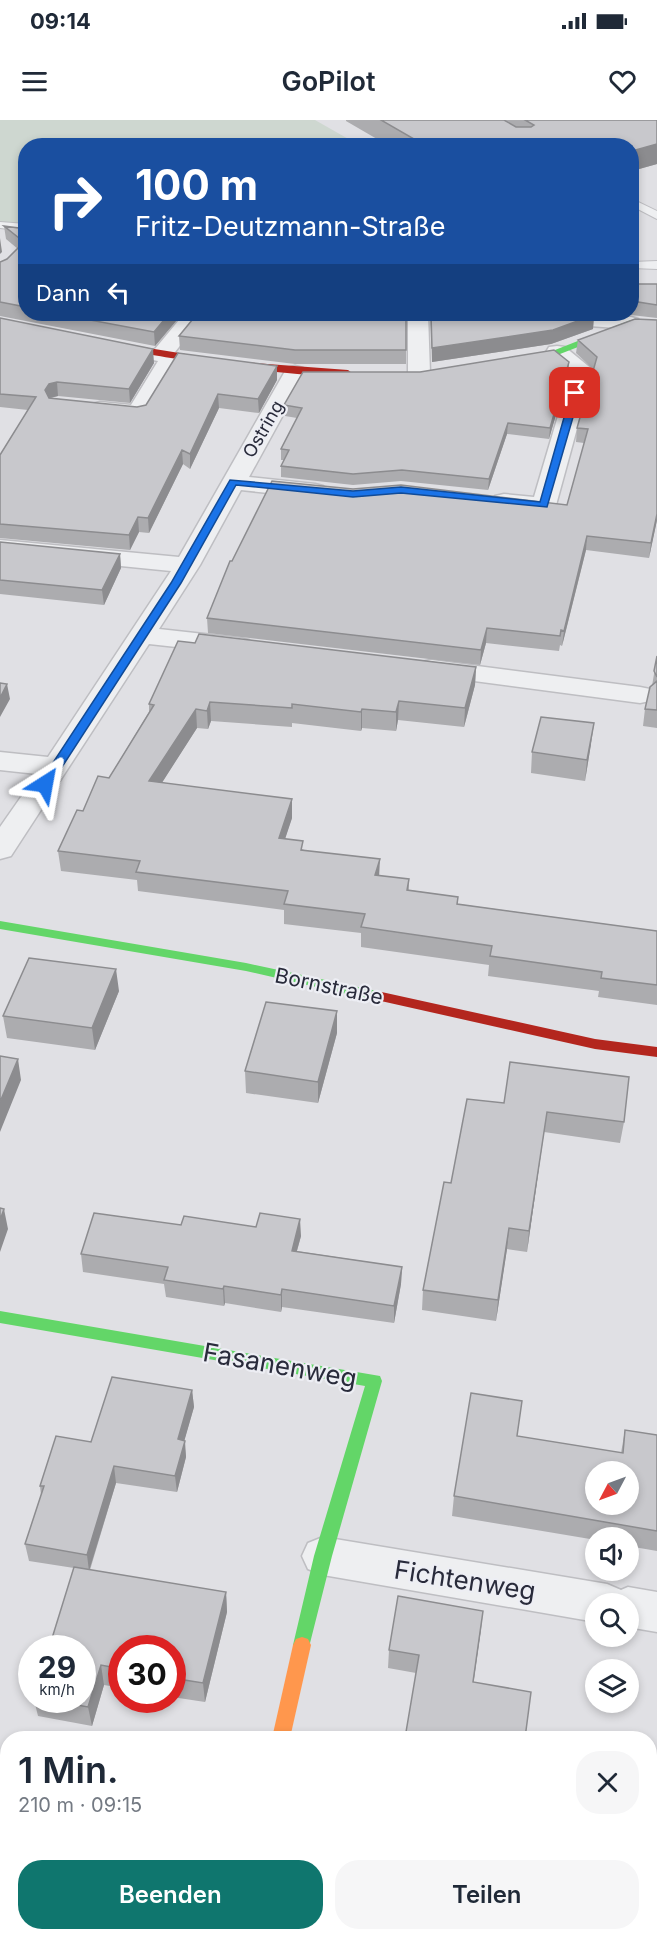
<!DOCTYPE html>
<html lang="de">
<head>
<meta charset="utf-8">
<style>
	body { margin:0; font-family:Inter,sans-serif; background:#f6f6f7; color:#1f2937; height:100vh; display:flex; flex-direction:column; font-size:22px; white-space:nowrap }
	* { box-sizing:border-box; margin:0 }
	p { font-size:20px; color:#747a83 }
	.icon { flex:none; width:33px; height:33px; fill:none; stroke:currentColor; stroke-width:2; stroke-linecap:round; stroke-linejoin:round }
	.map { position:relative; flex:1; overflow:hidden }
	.side { position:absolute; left:0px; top:1611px; width:657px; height:210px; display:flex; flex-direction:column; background:#fff; border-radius:24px 24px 0 0; box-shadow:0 3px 9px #0003 }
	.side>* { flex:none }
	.hud { position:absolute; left:18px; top:18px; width:621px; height:183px; border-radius:24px; box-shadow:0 3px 9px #0003; background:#1a4fa0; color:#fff; overflow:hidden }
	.needle { width:39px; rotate:229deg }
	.tools { position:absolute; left:585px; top:1341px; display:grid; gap:12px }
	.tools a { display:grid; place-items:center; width:54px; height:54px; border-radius:50%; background:#fff; box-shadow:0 3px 9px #0003; font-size:30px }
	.speed { position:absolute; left:18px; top:1515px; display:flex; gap:12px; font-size:30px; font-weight:700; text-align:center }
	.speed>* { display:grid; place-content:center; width:78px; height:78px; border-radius:50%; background:#fff; box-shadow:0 3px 9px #0003; line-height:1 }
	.speed small { font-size:15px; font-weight:400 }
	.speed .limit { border:9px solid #d22; background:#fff; color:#111 }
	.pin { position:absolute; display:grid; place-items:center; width:51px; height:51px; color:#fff; margin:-26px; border-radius:12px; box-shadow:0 3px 9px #0006 }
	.me { position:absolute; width:66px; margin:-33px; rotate:34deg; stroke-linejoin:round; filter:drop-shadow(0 0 4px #0008) }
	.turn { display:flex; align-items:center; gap:21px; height:126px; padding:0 18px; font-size:27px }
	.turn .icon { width:78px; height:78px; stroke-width:2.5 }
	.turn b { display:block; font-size:42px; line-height:51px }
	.then { display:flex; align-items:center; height:57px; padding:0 18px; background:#0003; gap:12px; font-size:22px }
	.round { display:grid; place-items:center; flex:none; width:63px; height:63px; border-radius:24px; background:#f6f6f7 }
	.headline { display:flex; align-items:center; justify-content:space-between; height:102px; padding:0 18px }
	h1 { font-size:36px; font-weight:600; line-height:45px }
	.action { display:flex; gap:12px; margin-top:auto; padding:12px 18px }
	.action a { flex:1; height:69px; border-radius:24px; background:#0f766e; color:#fff; font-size:24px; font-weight:600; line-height:69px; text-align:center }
	.action a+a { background:#f6f6f7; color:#1f2937 }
	.status { display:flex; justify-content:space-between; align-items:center; height:42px; padding:0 30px; background:#fff; direction:ltr }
	.status svg { height:16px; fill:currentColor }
	header { display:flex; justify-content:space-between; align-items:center; height:78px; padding:0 18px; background:#fff; font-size:27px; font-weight:600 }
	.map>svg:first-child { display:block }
	.green { fill:#ced7d0 }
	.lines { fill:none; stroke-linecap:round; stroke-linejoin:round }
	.lane-casing { stroke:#bebec2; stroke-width:2 }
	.street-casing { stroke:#bebec2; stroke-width:3 }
	.lane { fill:#eeeff1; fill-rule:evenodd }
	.street { fill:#eeeff1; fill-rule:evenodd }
	.fast { fill:#63d668; fill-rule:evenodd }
	.slow { fill:#ff974d; fill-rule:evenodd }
	.jam { fill:#b3261e; fill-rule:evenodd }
	.wall { fill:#acacaf }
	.shaded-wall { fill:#8c8c8f }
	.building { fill:#c8c8cc; stroke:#8c8c8f; stroke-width:1.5; fill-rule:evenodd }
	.route { fill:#1a73e8; stroke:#114b97; stroke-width:1.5 }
	.labels { text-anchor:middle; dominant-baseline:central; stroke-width:4.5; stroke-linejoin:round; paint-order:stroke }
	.far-street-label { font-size:18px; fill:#292b3b; stroke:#edeef4 }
	.street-label { font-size:21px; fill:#292b3b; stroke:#edeef4 }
	.near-street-label { font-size:26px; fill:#292b3b; stroke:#edeef4 }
</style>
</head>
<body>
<div class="status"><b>09:14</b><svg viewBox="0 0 49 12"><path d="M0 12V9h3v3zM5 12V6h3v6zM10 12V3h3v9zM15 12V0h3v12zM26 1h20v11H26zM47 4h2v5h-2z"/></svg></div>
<header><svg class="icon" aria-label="menu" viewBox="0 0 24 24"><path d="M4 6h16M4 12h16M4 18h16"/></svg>GoPilot<svg class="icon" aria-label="heart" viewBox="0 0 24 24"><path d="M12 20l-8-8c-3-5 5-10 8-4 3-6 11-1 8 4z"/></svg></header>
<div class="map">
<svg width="657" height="1821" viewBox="0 0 657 1821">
	<rect width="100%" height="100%" fill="#e0e0e4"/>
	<!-- green -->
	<path class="green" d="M0,0H315L359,25L26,26L25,105L0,102Z"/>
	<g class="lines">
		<defs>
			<path id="lane" d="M632,79L657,91V99L632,86Z
				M0,102L26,104V111L0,108Z
				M657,141V149L632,148V142Z"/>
			<path id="street" d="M184,194H205L175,232L182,237L146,297L138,299L92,294L89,289L92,284L100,282L131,285L158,241L153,240L150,235Z
				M408,194H428L430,253L427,258L419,260L411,258L408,253Z
				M554,194L631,197L638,199L642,203L638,207L631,209L561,204L554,202L551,198Z
				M557,226L565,227L593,250L556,385L553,390L544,392L495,386L492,381L495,376L504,374L534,377L571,252L546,232L549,227Z
				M295,246L303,248L306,253L249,357L315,364L323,366L327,371L323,376L315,378L241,370L200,445L159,509L240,518L249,520L253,526L249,532L240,534L149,524L11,736L0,739V707L37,654L0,650V632L48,637L171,451L0,434V420L179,437L284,253L287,248Z
				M431,540L640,567L650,569L654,575L650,581L640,583L421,554L418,548L421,542Z
				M323,1417L607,1464L621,1470L628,1467L657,1472V1512L628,1507V1484H596V1502L323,1455L308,1449L302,1436L308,1423Z
				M211,1814H259L257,1821H209Z"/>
		</defs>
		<!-- lane casing -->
		<use href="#lane" class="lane-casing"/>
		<!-- street casing -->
		<use href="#street" class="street-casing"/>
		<!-- lane -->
		<use href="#lane" class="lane"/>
		<!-- street -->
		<use href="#street" class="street"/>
		<!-- fast -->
		<path class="fast" d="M631,200L657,203V209L632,206L560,234L513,243L509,240L555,230Z
			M0,801L246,843L377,871L384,876L377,881L246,851L0,809Z
			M0,1191L380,1256L382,1261L332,1436L308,1531L302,1533L296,1531L293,1525L314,1436L365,1266L0,1203Z"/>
		<!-- slow -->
		<path class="slow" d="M302,1517L308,1519L311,1525L290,1618H272L293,1525L296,1519Z"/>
		<!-- jam -->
		<path class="jam" d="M111,222L229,241L348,250L352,253C335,265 139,234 108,227L107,225Z
			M377,871L595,919L657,927V937L595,929L372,879L370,876Z"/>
	</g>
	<!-- wall -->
	<path class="wall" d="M346,0H657V44L632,51V26H389L346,1Z
		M4,106L26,109V194H182L155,226L0,196V142L7,139L18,129L6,119Z
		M632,164H657V198L631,195L599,194H632Z
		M406,194V244H295L180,230L179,216Z
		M430,194H581L594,195L593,209L551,224L432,242Z
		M0,198L154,243L130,283L58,276L50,278L137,287L277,260L259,293L219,288L190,349L183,344L149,413L139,412L130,430L0,418V335L28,290L0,287Z
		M657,200V400L649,438L586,430L562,526L560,525L559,531L486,523L480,545L208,513L207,498L232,441L353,369L567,385L584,323L576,322L577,308L593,249L576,233L578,220Z
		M568,253L549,319L507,314L488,370L401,361L353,365L281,357V346L284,340H281V329L297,298L285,296L284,285Z
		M0,422L120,434L121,448L104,485L0,474Z
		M657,536V608L643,606L645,589L652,566Z
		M476,547L475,565L464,607L398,600L396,611L362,608L361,611L292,603V607L211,601L208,609L197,608L162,662L292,698L285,719L304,730L379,756L409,759V770L458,777V784L657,811V885L598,877L599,871L488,856L489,845L361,827V813L284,804V790L138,771L137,760L61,751L58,731L83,691L109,658L149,592V584Z
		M591,624L585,661L531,653L532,632Z
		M119,871L95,930L7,918L3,896Z
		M337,913L318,983L246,973L245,951Z
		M467,979L624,1002L620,1023L544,1012L527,1132L507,1129L496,1201L422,1190L423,1170L451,1063Z
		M181,1105L301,1116L297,1131L402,1147L401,1164L394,1203L282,1187L281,1192L225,1183L224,1186L166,1177L164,1164L83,1152L81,1134Z
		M192,1270L194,1287L184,1321L186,1337L177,1372L116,1363L90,1450L226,1472L227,1492L205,1582L172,1577V1528H122V1568L104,1565L92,1606L38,1596L34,1580H82L74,1448L29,1441L25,1424L41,1375L40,1366L91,1322Z
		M625,1310L657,1315V1431L628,1426V1418H596V1420L452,1396L454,1376L517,1316L621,1333Z
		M481,1509L473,1562L525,1618H405L416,1553L388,1548L389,1530Z
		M650,1717L657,1718V1801L650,1799Z"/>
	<!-- shaded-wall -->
	<path class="shaded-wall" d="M657,24V44L632,51V31Z
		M0,118L2,132L0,134Z
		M169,194H182L155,226L154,212Z
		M594,195L593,209L551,224L432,242V228Z
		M153,229L154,243L130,283L129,269Z
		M569,242L568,253L549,319L550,308Z
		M277,246V260L259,293L258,279Z
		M57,262L58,276L50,278L46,284L45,270L49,264Z
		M218,274L219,288L190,349V334Z
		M508,303L507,314L488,370L489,359Z
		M182,330L183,344L149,413L148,398Z
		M657,394V400L649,438L651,423Z
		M138,397L139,412L130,430L129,415Z
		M587,416L586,430L562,526L564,511Z
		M120,434L121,448L104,485L102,470Z
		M487,508L486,523L480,545L481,530Z
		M476,547L475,565L464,607L465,588Z
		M7,564L10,579L0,597V578Z
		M399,581L398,600L396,611V592Z
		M210,582L211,601L208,609L207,591Z
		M196,589L197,608L151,680L149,661Z
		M362,589V608L361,611V592Z
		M594,603L591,624L585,661L587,640Z
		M292,679V698L279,737V718Z
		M380,739L379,758L375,755Z
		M116,849L119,871L95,930L92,908Z
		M337,891V913L318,983V962Z
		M18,939L21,960L0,1012V982Z
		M547,992L544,1012L527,1132L529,1111Z
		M4,1089L8,1109L0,1132V1100Z
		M300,1099L301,1116L292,1148V1131Z
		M509,1108L507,1129L496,1201L498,1180Z
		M402,1147L401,1164L394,1203V1186Z
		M224,1166L225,1183L224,1186L223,1169Z
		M282,1169V1187L281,1192V1175Z
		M192,1270L194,1287L180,1336L178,1319Z
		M185,1321L186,1337L177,1372L175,1356Z
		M114,1346L116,1363L89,1451L87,1435Z
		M226,1472L227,1492L205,1582L203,1563Z
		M483,1491L481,1509L471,1580L473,1562Z
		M101,1545L104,1565L92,1606L88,1587Z
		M30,1814H39L37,1821H27Z"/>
	<!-- building -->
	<path class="building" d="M381,0H504L516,7H531L534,5L525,0H657V24L632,31V26H426Z
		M4,106L26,109V187L0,182V142L7,139L24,122Z
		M632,164H657V185L632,181Z
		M58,194H169L154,212Z
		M197,194H406V230H295L179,216Z
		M431,194H581L594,195L553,210L432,228Z
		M0,198L153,229L129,269L57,262L49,264L45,270L49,278L137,287L146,285L178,233L277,246L258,279L218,274L190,334L182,330L148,398L138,397L129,415L0,404V335L36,277L0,274Z
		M635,199L657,200V394L651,423L587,416L564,511L561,510L560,516L487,508L481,530L207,498L230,441H232L272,361L353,369L401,365L567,385L588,309L577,308L597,237L578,220Z
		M554,230L569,242L550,308L508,303L489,359L402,350L353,354L281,346L289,330L281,329L302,288L284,285L303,252H420Z
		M0,422L120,434L102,470L0,460Z
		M199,514L476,547L465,588L399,581L396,592L362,589L361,592L292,584V588L210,582L207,591L196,589L149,661L292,679L279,718L303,721L301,730L380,739L375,755L409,759L407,770L458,777L457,784L657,811V865L601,858L602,852L490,836L492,826L361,807L365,794L284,784L288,771L136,752L140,741L58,731L77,690L83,691L98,656L109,658L154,585L149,584L178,521L195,523Z
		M657,536V557L654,551Z
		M657,561V590L645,589L650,567Z
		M0,563L7,564L0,578Z
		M541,597L594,603L587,640L532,632Z
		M29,838L116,849L92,908L3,896Z
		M266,882L337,891L318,962L245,951Z
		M0,936L18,939L0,982Z
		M510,942L629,957L624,1002L547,992L529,1111L509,1108L498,1180L423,1170L444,1062L451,1063L467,979L504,983Z
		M0,1088L4,1089L0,1100Z
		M94,1093L181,1105L184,1096L256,1107L260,1093L300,1099L292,1131L402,1147L394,1186L282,1169L281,1175L224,1166L223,1169L164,1160L168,1147L81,1134Z
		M112,1257L192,1270L178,1319L185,1321L175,1356L114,1346L87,1435L25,1424L44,1366H40L56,1316L91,1322Z
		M471,1273L522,1281L517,1316L623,1333L625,1310L657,1315V1411L454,1376ZM596,1352H628V1384H596Z
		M74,1447L226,1472L203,1563L172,1558V1528H122V1549L101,1545L88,1587L49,1580H82V1528H49Z
		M398,1476L483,1491L473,1562L531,1572L525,1618H474L450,1614V1618H405L419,1535L389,1530Z
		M650,1717L657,1718V1791L650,1789Z
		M0,1763L8,1764V1814H30L27,1821H0Z
		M310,1814H472L471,1821H308Z"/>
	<!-- route -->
	<path class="route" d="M575,270L580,273L547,387L401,373L353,377L236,365L181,463L51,664L45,667L40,666L39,664L171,463L230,360L353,371L401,367L540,382L571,273Z"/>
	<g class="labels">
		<!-- far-street labels -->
		<g class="far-street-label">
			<text transform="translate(263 309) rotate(-60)">Ostring</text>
		</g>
		<!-- street labels -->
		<g class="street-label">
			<text transform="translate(329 866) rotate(12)">Bornstraße</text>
		</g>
		<!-- near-street labels -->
		<g class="near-street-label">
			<text transform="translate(280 1245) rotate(10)">Fasanenweg</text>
			<text transform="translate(465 1460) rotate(9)">Fichtenweg</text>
		</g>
	</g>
</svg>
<div class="tools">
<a><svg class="needle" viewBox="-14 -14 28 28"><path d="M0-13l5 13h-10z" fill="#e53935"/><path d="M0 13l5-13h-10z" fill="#747a83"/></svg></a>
<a><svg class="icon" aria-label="sound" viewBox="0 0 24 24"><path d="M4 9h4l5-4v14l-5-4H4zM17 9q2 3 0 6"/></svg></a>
<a><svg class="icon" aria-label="search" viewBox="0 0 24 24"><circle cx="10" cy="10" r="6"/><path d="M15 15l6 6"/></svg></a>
<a><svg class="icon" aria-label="layers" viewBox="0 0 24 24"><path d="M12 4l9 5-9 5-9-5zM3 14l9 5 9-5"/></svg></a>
</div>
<div class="speed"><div>29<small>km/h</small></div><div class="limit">30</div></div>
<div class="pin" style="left:575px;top:273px;background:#d93025"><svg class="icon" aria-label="arrive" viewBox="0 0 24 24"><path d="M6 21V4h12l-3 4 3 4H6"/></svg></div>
<svg class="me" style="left:45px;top:664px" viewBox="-20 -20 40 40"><path d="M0-17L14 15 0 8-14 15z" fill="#1a73e8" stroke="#fff" stroke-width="4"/></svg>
<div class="hud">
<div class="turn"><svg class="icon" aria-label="right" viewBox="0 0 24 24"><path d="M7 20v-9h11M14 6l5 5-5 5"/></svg><div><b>100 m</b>Fritz-Deutzmann-Straße</div></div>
<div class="then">Dann<svg class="icon" aria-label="left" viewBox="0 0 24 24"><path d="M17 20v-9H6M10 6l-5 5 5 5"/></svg></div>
</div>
<section class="side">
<div class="headline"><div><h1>1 Min.</h1><p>210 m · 09:15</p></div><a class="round"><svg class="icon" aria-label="close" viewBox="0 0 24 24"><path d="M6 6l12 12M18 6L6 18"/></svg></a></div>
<div class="action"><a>Beenden</a><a>Teilen</a></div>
</section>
</div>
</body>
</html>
